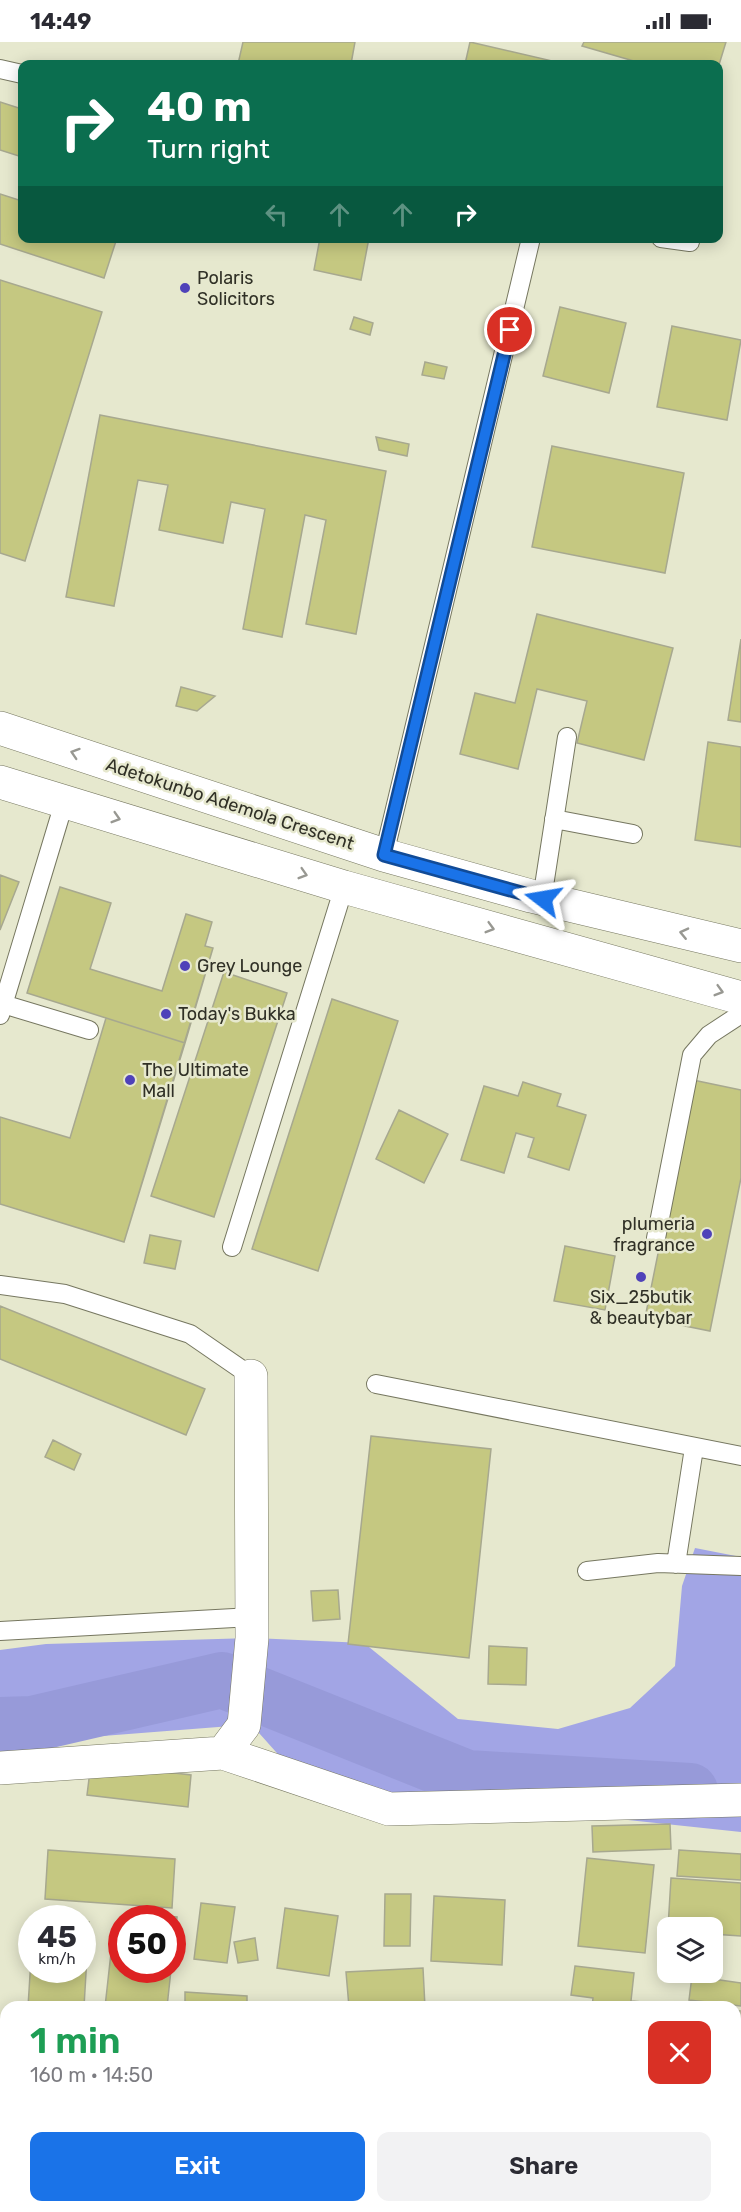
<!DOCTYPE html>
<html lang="en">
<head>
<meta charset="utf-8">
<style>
	body { margin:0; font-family:Rubik,sans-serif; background:#f2f2f3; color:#2b2b33; height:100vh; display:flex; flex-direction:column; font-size:22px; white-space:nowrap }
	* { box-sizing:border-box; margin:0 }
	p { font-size:20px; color:#7c7c81 }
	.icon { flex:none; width:33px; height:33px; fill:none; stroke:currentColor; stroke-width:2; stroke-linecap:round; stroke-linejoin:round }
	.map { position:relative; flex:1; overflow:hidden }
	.drawer { position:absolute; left:0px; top:1959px; width:741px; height:212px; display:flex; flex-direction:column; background:#fff; border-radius:18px 18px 0 0; box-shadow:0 3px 15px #0003 }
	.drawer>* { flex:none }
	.top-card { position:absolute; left:18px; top:18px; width:705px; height:183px; border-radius:12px; box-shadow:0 3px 15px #0003; background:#0b6e4f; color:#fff; overflow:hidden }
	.buttons { position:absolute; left:657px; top:1875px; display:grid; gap:12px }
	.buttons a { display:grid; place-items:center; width:66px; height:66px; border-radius:12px; background:#fff; box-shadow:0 3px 15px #0003; font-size:30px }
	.speed { position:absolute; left:18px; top:1863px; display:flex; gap:12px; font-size:30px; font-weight:700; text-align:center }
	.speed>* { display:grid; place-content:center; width:78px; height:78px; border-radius:50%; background:#fff; box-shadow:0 3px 15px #0003; line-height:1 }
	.speed small { font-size:15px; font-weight:400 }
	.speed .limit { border:9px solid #d22; background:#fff; color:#111 }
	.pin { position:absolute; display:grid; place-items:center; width:51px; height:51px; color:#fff; margin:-26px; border:3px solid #fff; border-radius:50%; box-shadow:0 2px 6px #0007 }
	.me { position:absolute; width:66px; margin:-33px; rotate:284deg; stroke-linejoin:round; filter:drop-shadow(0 0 4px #0008) }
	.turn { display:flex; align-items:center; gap:21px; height:126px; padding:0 30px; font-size:27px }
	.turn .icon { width:78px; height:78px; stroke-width:2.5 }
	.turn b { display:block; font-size:42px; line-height:51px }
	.lanes { display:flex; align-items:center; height:57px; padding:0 30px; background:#0003; justify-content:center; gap:30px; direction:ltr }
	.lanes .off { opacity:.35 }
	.round { display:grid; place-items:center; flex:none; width:63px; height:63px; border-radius:12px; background:#f2f2f3 }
	.head { display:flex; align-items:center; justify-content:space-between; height:102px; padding:0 30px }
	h1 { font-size:36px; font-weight:600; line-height:45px; color:#1e9e55 }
	.primary-button { display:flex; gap:12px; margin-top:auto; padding:12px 30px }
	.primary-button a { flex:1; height:69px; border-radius:12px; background:#1a73e8; color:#fff; font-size:24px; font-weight:600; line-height:69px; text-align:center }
	.primary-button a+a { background:#f2f2f3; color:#2b2b33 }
	.status { display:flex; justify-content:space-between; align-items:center; height:42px; padding:0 30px; background:#fff; direction:ltr }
	.status svg { height:16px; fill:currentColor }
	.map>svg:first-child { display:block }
	.forest { fill:#a2a5e5 }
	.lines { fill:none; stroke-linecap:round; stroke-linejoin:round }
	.river { stroke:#979ad9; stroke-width:56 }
	.building { fill:#c5c881; stroke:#a7a88f; stroke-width:1.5 }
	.service-casing { stroke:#767760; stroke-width:20 }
	.minor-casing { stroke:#767760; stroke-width:34 }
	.secondary-casing { stroke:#767760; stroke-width:34 }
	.service { stroke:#fff; stroke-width:18 }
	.minor { stroke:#fff; stroke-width:33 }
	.secondary { stroke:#fff; stroke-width:33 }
	.oneway { stroke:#989892 }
	.route-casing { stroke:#114b97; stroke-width:15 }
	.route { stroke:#1a73e8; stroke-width:10 }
	.poi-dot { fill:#4f42b9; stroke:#e6e8ce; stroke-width:2 }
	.labels { text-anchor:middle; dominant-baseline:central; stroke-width:5; stroke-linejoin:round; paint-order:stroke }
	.poi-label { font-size:18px; fill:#303026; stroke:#e6e8ce; text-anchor:start }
	.street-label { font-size:18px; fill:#303026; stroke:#e6e8ce }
</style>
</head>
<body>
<div class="status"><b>14:49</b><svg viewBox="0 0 49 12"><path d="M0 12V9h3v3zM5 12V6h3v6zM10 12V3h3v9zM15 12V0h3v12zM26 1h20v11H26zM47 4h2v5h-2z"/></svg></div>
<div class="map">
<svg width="741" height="2170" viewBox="0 0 741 2170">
	<rect width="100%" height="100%" fill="#e6e8ce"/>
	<!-- forest -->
	<path class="forest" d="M695,1506L741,1515V1790L384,1752L293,1729L259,1691L244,1683L0,1702V1608L46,1602L252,1596L364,1601L458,1677L558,1687L630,1666L675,1624L682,1544Z"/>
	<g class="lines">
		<!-- river -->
		<path class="river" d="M0,1683L32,1682L222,1638L467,1736L690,1749"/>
	</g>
	<!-- building -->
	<path class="building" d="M243,0H355L351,22H238Z
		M470,0L561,21V22H465Z
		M584,0H726L718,26V22H644L582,4Z
		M0,60L22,67V115L0,108Z
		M0,152L22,159V196H117L104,236L0,202Z
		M320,196H369L361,238L314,228Z
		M0,238L102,270L25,519L0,511Z
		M560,265L626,281L609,351L543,334Z
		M354,275L373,281L370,293L350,287Z
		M672,284L741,298L727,378L657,365Z
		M425,320L447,325L444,337L422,333Z
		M100,373L386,429L356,592L306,582L326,478L305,473L282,595L243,587L265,467L231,460L223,501L159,488L168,443L138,438L114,564L66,555Z
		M376,395L409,402L407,414L379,408Z
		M552,404L684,431L665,531L532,505Z
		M537,572L673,606L644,718L577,701L587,659L537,647L518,727L460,712L475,651L515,661Z
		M741,597V680L728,678Z
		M181,645L215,654L197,669L176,664Z
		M708,700L741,705V805L695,798Z
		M0,833L19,840L0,888Z
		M60,845L111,861L90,927L162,949L186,872L212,880L205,904L213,906L124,1200L0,1162V1075L70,1096L106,976L27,951Z
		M60,845L111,861L90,927L162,949L186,872L212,880L205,904L213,906L185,1001L27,951Z
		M224,930L287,951L214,1175L151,1154Z
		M332,957L398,979L318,1229L252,1207Z
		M106,976L185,1001L124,1200L0,1162V1075L70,1096Z
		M693,1038L741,1048V1136L710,1289L645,1276Z
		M523,1040L561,1052L557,1064L586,1073L569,1128L528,1115L534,1096L516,1091L504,1131L461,1118L484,1044L518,1054Z
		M399,1068L448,1092L424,1141L376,1117Z
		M150,1193L181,1199L175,1227L144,1221Z
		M565,1204L615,1214L605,1268L554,1259Z
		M0,1264L205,1347L186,1393L0,1317Z
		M371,1394L491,1407L469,1616L348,1602Z
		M53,1398L81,1412L74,1428L45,1415Z
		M338,1548L340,1577L313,1579L311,1549Z
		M489,1604L527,1606L526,1643L488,1642Z
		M91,1721L191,1733L188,1765L87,1753Z
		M670,1782L671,1807L593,1810L592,1784Z
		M48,1808L175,1817L172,1866L45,1857Z
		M679,1808L741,1812V1838L677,1834Z
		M587,1816L654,1823L645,1911L578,1904Z
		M671,1836L741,1841V1894L712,1892V1886H668Z
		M385,1852H411L410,1904H384Z
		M434,1854L505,1858L502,1923L431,1919Z
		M201,1861L235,1865L227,1921L194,1917Z
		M285,1866L338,1874L329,1934L277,1926Z
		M151,1873L177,1875L175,1900H172V1876H151Z
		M82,1879L89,1880L84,1965H28L32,1901V1928H82Z
		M255,1896L258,1918L238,1921L234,1900Z
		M112,1902L122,1904V1928H171L167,1965H105Z
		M575,1924L634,1931L631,1959L653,1961L652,1965H592L593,1956L571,1953Z
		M423,1926L425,1965H349L346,1930Z
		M692,1934L741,1941V1964L689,1958Z
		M185,1950L247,1954V1965H185Z
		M735,1969H740L735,2016Z
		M0,2164L34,2170H0Z"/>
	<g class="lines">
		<defs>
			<path id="service" d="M0,27L22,32
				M661,196L690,200
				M554,777L633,792
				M384,813L531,196
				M542,857L567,695
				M3,962L89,988
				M0,973L64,761
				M656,1196L692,1013L709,993L741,972
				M232,1205L344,845
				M0,1243L65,1252L190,1292L251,1334
				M376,1342L741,1414
				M676,1522L694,1406
				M587,1529L658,1521L741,1524
				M0,1589L252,1575"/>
			<path id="minor" d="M223,1711L389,1767L741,1758
				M0,1726L223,1711L244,1683L252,1596L251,1334
				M0,2094L6,2095
				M735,2147H741
				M147,2170L148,2164
				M553,2170L554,2164"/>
			<path id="secondary" d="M0,686L384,813L531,854L741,904
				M0,740L344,845L741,956"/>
		</defs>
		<!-- service casing -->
		<use href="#service" class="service-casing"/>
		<!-- minor casing -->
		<use href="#minor" class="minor-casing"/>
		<!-- secondary casing -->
		<use href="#secondary" class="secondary-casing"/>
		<!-- service -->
		<use href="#service" class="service"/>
		<!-- minor -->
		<use href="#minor" class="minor"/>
		<!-- secondary -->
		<use href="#secondary" class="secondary"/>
	</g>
	<!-- one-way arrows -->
	<defs><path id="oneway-chevron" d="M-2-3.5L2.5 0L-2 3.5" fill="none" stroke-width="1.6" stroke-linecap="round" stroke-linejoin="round" transform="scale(1.5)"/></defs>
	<g class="oneway">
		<use href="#oneway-chevron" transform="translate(75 711) rotate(-162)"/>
		<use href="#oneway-chevron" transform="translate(116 776) rotate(17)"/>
		<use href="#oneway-chevron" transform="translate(303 832) rotate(17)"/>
		<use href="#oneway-chevron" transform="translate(490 886) rotate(16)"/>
		<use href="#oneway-chevron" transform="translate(684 891) rotate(-167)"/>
		<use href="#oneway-chevron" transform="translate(719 949) rotate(16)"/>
	</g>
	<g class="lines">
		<defs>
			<path id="route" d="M510,288L384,813L543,857"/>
		</defs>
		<!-- route casing -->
		<use href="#route" class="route-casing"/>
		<!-- route -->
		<use href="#route" class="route"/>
	</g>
	<!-- markers -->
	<g class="poi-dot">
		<circle cx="185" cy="246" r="6"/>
		<circle cx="185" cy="924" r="6"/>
		<circle cx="166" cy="972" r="6"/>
		<circle cx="130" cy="1038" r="6"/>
		<circle cx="707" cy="1192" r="6"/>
		<circle cx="641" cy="1235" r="6"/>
	</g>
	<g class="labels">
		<!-- poi labels -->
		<g class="poi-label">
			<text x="197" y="236">Polaris<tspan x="197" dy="21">Solicitors</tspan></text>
			<text x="197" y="924">Grey Lounge</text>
			<text x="178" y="972">Today's Bukka</text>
			<text x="142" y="1028">The Ultimate<tspan x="142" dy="21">Mall</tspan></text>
			<text x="695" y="1182" text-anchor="end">plumeria<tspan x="695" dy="21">fragrance</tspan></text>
			<text x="641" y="1255" text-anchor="middle">Six_25butik<tspan x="641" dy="21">&amp; beautybar</tspan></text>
		</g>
		<!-- street labels -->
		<g class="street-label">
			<text transform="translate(230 762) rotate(18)">Adetokunbo Ademola Crescent</text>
		</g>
	</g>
</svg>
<div class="buttons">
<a><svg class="icon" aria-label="layers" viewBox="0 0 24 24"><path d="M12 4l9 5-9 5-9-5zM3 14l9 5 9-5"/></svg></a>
</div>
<div class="speed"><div>45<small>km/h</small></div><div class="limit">50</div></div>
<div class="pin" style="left:510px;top:288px;background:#d93025"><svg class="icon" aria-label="arrive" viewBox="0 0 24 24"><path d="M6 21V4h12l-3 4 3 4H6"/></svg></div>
<svg class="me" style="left:543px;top:857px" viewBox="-20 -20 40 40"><path d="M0-17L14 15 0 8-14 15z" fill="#1a73e8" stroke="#fff" stroke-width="4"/></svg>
<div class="top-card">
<div class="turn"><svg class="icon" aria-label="right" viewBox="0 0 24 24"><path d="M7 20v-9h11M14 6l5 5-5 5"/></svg><div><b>40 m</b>Turn right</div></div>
<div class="lanes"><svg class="icon off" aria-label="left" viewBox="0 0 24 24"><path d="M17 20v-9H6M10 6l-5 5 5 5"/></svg><svg class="icon off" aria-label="ahead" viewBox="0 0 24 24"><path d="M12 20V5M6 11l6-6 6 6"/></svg><svg class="icon off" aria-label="ahead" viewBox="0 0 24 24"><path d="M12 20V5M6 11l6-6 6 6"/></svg><svg class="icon" aria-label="right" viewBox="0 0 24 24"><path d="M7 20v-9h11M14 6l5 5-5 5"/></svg></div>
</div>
<section class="drawer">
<div class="head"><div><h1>1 min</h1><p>160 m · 14:50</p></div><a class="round" style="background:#d93025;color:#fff"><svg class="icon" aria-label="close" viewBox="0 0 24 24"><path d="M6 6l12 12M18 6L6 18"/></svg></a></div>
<div class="primary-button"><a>Exit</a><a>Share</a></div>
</section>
</div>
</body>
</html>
